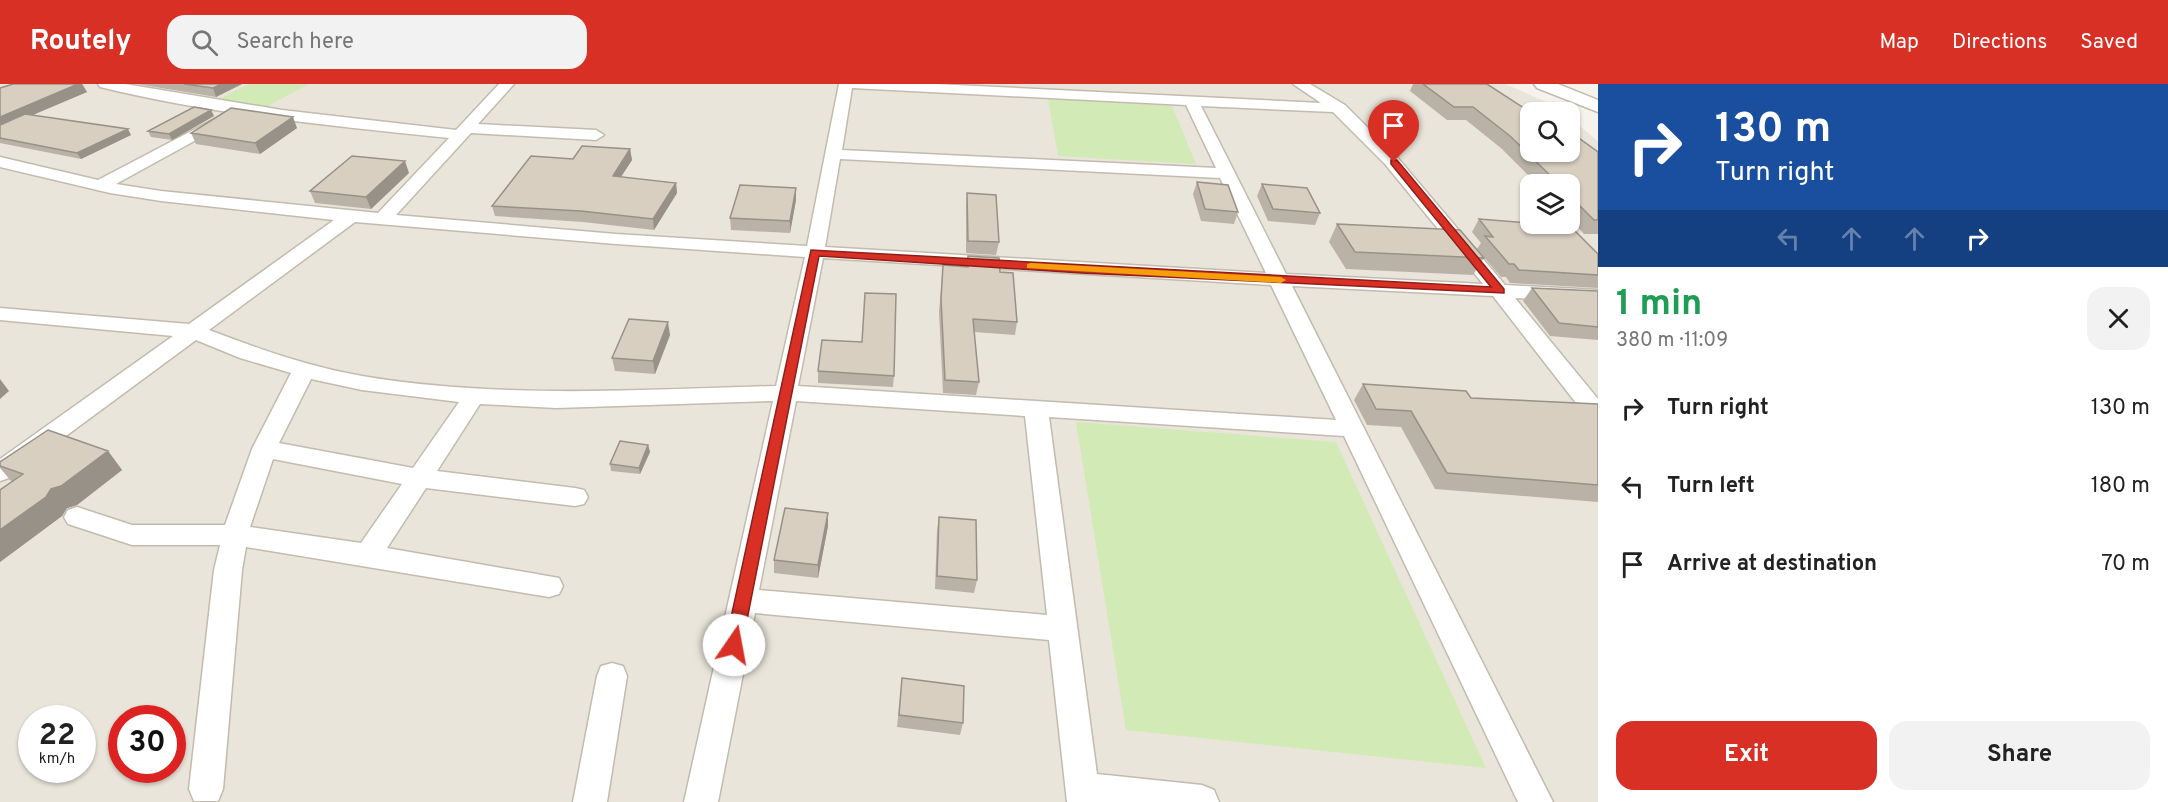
<!DOCTYPE html>
<html lang="en">
<head>
<meta charset="utf-8">
<style>
	body { margin:0; font-family:Overpass,sans-serif; background:#f2f2f2; color:#222; height:100vh; display:flex; flex-direction:column; font-size:22px; white-space:nowrap }
	* { box-sizing:border-box; margin:0 }
	p { font-size:20px; color:#767676 }
	.icon { flex:none; width:33px; height:33px; fill:none; stroke:currentColor; stroke-width:2; stroke-linecap:round; stroke-linejoin:round }
	.map { position:relative; flex:1; overflow:hidden }
	.details { display:flex; flex-direction:column; background:#fff; width:570px }
	.details>* { flex:none }
	.banner { background:#1a4fa0; color:#fff; overflow:hidden }
	.controls { position:absolute; left:1520px; top:18px; display:grid; gap:12px }
	.controls a { display:grid; place-items:center; width:60px; height:60px; border-radius:12px; background:#fff; box-shadow:0 2px 4px #0004; font-size:30px }
	.speed { position:absolute; left:18px; top:621px; display:flex; gap:12px; font-size:30px; font-weight:700; text-align:center }
	.speed>* { display:grid; place-content:center; width:78px; height:78px; border-radius:50%; background:#fff; box-shadow:0 2px 4px #0004; line-height:1 }
	.speed small { font-size:15px; font-weight:400 }
	.speed .limit { border:9px solid #d22; background:#fff; color:#111 }
	.pin { position:absolute; display:grid; place-items:center; width:51px; height:51px; color:#fff; margin:-62px -26px; border-radius:50% 50% 50% 0; rotate:-45deg; box-shadow:0 0 6px #0007 }
	.pin .icon { rotate:45deg }
	.me { position:absolute; width:66px; margin:-33px; rotate:12deg; stroke-linejoin:round; filter:drop-shadow(0 0 4px #0008) }
	.turn { display:flex; align-items:center; gap:21px; height:126px; padding:0 18px; font-size:27px }
	.turn .icon { width:78px; height:78px; stroke-width:2.5 }
	.turn b { display:block; font-size:42px; line-height:51px }
	.lanes { display:flex; align-items:center; height:57px; padding:0 18px; background:#0003; justify-content:center; gap:30px; direction:ltr }
	.lanes .off { opacity:.35 }
	.round { display:grid; place-items:center; flex:none; width:63px; height:63px; border-radius:18px; background:#f2f2f2 }
	.headline { display:flex; align-items:center; justify-content:space-between; height:102px; padding:0 18px }
	h1 { font-size:36px; font-weight:700; line-height:45px; color:#1e9e55 }
	.primary-button { display:flex; gap:12px; margin-top:auto; padding:12px 18px }
	.primary-button a { flex:1; height:69px; border-radius:18px; background:#d93025; color:#fff; font-size:24px; font-weight:700; line-height:69px; text-align:center }
	.primary-button a+a { background:#f2f2f2; color:#222 }
	ul { padding:0; list-style:none }
	li { display:flex; align-items:center; gap:18px; height:78px; padding:0 18px }
	li div { flex:1 }
	li b { display:block; font-size:22px }
	li em { font-style:normal }
	header { display:flex; align-items:center; gap:36px; box-sizing:border-box; height:84px; padding:0 30px; background:#d93025; color:#fff }
	header strong { font-size:28px }
	nav { display:flex; gap:33px; margin-inline-start:auto; font-size:21px }
	.search { width:420px; height:54px; background:#f2f2f2; display:flex; align-items:center; gap:15px; box-sizing:border-box; padding:0 21px; border-radius:18px; color:#767676; font-size:22px }
	main { display:flex; flex:1; min-height:0 }
	.map>svg:first-child { display:block }
	.residential { fill:#eae5da; fill-rule:evenodd }
	.green { fill:#d2eab5 }
	.lines { fill:none; stroke-linecap:round; stroke-linejoin:round }
	.minor-casing { stroke:#c2bbae; stroke-width:3 }
	.tertiary-casing { stroke:#c2bbae; stroke-width:3 }
	.minor { fill:#fff; fill-rule:evenodd }
	.tertiary { fill:#fff; fill-rule:evenodd }
	.wall { fill:#bab2a6 }
	.shaded-wall { fill:#979187 }
	.building { fill:#d8cfc1; stroke:#979187; stroke-width:1.5 }
	.route { fill:#d93025; stroke:#8d1f18; stroke-width:1.5 }
	.slow { fill:#f59e0b }
</style>
</head>
<body>
<header>
<strong>Routely</strong>
<div class="search"><svg class="icon" aria-label="search" viewBox="0 0 24 24"><circle cx="10" cy="10" r="6"/><path d="M15 15l6 6"/></svg>Search here</div>
<nav><a>Map</a><a>Directions</a><a>Saved</a></nav>
</header>
<main>
<div class="map">
<svg width="1598" height="718" viewBox="0 0 1598 718">
	<rect width="100%" height="100%" fill="#f6f3ec"/>
	<!-- residential -->
	<path class="residential" d="M0,0H1505L1558,23L1564,28H1530V68H1569V33L1598,57V718H0ZM1530,100H1569V140H1530ZM32,634H82V686H32ZM122,634H172V686H122Z"/>
	<!-- green -->
	<path class="green" d="M249,0H309L266,23L219,15Z
		M1048,15L1172,22L1196,80L1058,72Z
		M1076,338L1336,358L1486,684L1126,646Z"/>
	<g class="lines">
		<defs>
			<path id="minor" d="M98,0H125L282,26L456,46L499,0H514L478,40L596,46L604,51L596,56L471,49L396,131L616,150L807,162L839,0H935L1321,19L1293,0H1310L1345,21L1397,73L1505,201L1598,206V218L1515,214L1598,315V339L1590,337L1493,212L1292,202L1553,718H1518L1344,352L1049,333L1097,690L1202,701L1214,706L1219,718H1067L1049,556L755,529L718,718H684L773,317L556,324L480,320L437,387L575,404L584,406L588,413L584,420L575,422L426,404L387,464L559,494L563,502L559,510L549,513L246,463L242,486L223,705L218,717H194L189,705L214,486L220,461H132L68,440L64,433L68,426L77,423L132,441H225L252,365L291,289L240,274L196,256L9,394L0,397V375L173,252L0,236V224L189,240L334,136L161,117L110,109L0,83V73L98,96L222,31L227,33L230,36L227,39L116,100L161,107L378,129L449,54C332,42 214,31 100,3ZM852,4L1186,21L1216,84L842,66ZM1201,22L1333,28L1385,80L1483,200L1286,190ZM840,75L1220,94L1266,189L825,163ZM355,138L616,160L805,173L776,302C638,306 499,315 362,292C309,283 259,265 209,246ZM823,174L1271,201L1336,336L798,302ZM311,295L362,306L459,318L413,384L279,359ZM796,317L1025,332L1047,531L759,506ZM273,375L402,400L361,459L250,443Z
				M612,579L623,582L627,592L607,718H573L597,592L601,582Z"/>
			<path id="tertiary" d="M1534,0H1558L1598,16V28L1537,4Z"/>
		</defs>
		<!-- minor casing -->
		<use href="#minor" class="minor-casing"/>
		<!-- tertiary casing -->
		<use href="#tertiary" class="tertiary-casing"/>
		<!-- minor -->
		<use href="#minor" class="minor"/>
		<!-- tertiary -->
		<use href="#tertiary" class="tertiary"/>
	</g>
	<!-- wall -->
	<path class="wall" d="M13,0H82L87,8L31,31L131,51L81,75L0,59V4Z
		M137,0H242L216,13Z
		M1413,0H1487L1530,68H1598V150H1584L1569,134V100H1537L1502,65L1466,36H1447L1410,7Z
		M211,26L214,32L172,56L151,53L148,47Z
		M297,44L260,70L196,60L191,49Z
		M630,65L632,76L621,93L676,99L677,109L654,146L583,138L495,132L492,122L573,75Z
		M409,89L371,125L315,119L310,107Z
		M1197,98L1238,128L1234,140L1201,137L1193,110Z
		M1262,100L1320,129L1315,141L1268,137L1257,112Z
		M967,109L999,158L996,171L966,169V121Z
		M796,116L790,149L731,146L730,134Z
		M1479,135L1598,170V204L1510,199L1506,193H1501L1477,165L1481,159L1472,148Z
		M1337,140L1484,174L1473,191L1346,185L1329,158Z
		M968,172L1000,188L1017,238L1015,251L974,248L979,298L976,311L943,309L939,228L943,181L966,183Z
		M1532,204L1598,207V256L1550,252L1523,217Z
		M670,251L655,290L615,287L612,274Z
		M818,287L894,292L893,303L818,299Z
		M1363,300L1471,314L1598,320V418L1435,405L1401,343L1367,341L1354,316Z
		M648,361L650,368L640,390L611,387L610,380Z
		M108,367L122,386L77,421L67,424L62,432L0,478V406L12,398L0,384V378Z
		M939,433L977,496L974,509L935,505L937,446Z
		M828,442L818,494L774,489V476Z
		M902,594L963,639L960,651L897,643Z"/>
	<!-- shaded-wall -->
	<path class="shaded-wall" d="M78,0H82L87,8L0,45V33Z
		M222,0H242L216,13L213,4Z
		M211,26L214,32L172,56L169,50Z
		M293,33L297,44L260,70L255,59Z
		M128,45L131,51L81,75L77,69Z
		M630,65L632,76L615,102L613,92Z
		M405,77L409,89L371,125L366,113Z
		M676,99L677,109L654,146L653,135Z
		M796,104V116L790,149V137Z
		M668,238L670,251L655,290L653,277Z
		M0,295L9,307L0,315Z
		M648,361L650,368L640,390L639,384Z
		M108,367L122,386L77,421L67,424L62,432L0,478V446L51,405Z
		M828,429V442L818,494V481Z"/>
	<!-- building -->
	<path class="building" d="M13,0H78L0,33V4Z
		M184,0H222L213,4Z
		M1423,0H1487L1530,28V68H1569V47L1598,68V136H1594L1569,111V100H1559L1510,52L1473,23H1454Z
		M194,23L211,26L169,50L148,47Z
		M231,24L293,33L255,59L191,49Z
		M25,30L128,45L77,69L0,54V41Z
		M582,62L630,65L613,92L676,99L653,135L581,127L492,122L531,72L573,75Z
		M352,72L405,77L366,113L310,107Z
		M1197,98L1228,101L1238,128L1205,125Z
		M1262,100L1307,104L1320,129L1273,125Z
		M740,101L796,104L790,137L730,134Z
		M967,109L996,111L999,158L968,157Z
		M1479,135L1530,139V140L1569,141L1598,170V191L1519,186L1514,180H1509L1485,152L1493,153Z
		M1337,140L1460,146L1484,174L1355,168Z
		M968,172L999,174L1000,188L1013,189L1017,238L973,235L979,298L945,296L941,215L943,181L968,183Z
		M1532,204L1598,207V243L1559,239Z
		M865,209L896,210L894,292L818,287L822,256L862,258Z
		M629,235L668,238L653,277L612,274Z
		M1363,300L1466,307L1471,314L1598,320V401L1447,389L1411,327L1376,325Z
		M48,346L108,367L61,402L51,405L46,413L0,446V406L23,390L0,382V378Z
		M620,357L648,361L639,384L610,380Z
		M785,424L828,429L818,481L774,476Z
		M939,433L976,436L977,496L937,492Z
		M902,594L964,602L963,639L899,631Z"/>
	<!-- route -->
	<path class="route" d="M1391,76H1397L1504,205V209L1081,189L819,172L742,561L740,566L734,568L728,566L725,561L811,166L1491,203L1391,80Z"/>
	<!-- slow -->
	<path class="slow" d="M1031,179L1281,193L1286,196L1281,199L1027,184V180Z"/>
</svg>
<div class="controls">
<a><svg class="icon" aria-label="search" viewBox="0 0 24 24"><circle cx="10" cy="10" r="6"/><path d="M15 15l6 6"/></svg></a>
<a><svg class="icon" aria-label="layers" viewBox="0 0 24 24"><path d="M12 4l9 5-9 5-9-5zM3 14l9 5 9-5"/></svg></a>
</div>
<div class="speed"><div>22<small>km/h</small></div><div class="limit">30</div></div>
<div class="pin" style="left:1394px;top:78px;background:#d93025"><svg class="icon" aria-label="arrive" viewBox="0 0 24 24"><path d="M6 21V4h12l-3 4 3 4H6"/></svg></div>
<svg class="me" style="left:734px;top:561px" viewBox="-20 -20 40 40"><circle r="19" fill="#fff"/><path d="M0-13L10 11 0 6-10 11z" fill="#d93025"/></svg>
</div>
<section class="details">
<div class="banner">
<div class="turn"><svg class="icon" aria-label="right" viewBox="0 0 24 24"><path d="M7 20v-9h11M14 6l5 5-5 5"/></svg><div><b>130 m</b>Turn right</div></div>
<div class="lanes"><svg class="icon off" aria-label="left" viewBox="0 0 24 24"><path d="M17 20v-9H6M10 6l-5 5 5 5"/></svg><svg class="icon off" aria-label="ahead" viewBox="0 0 24 24"><path d="M12 20V5M6 11l6-6 6 6"/></svg><svg class="icon off" aria-label="ahead" viewBox="0 0 24 24"><path d="M12 20V5M6 11l6-6 6 6"/></svg><svg class="icon" aria-label="right" viewBox="0 0 24 24"><path d="M7 20v-9h11M14 6l5 5-5 5"/></svg></div>
</div>
<div class="headline"><div><h1>1 min</h1><p>380 m · 11:09</p></div><a class="round"><svg class="icon" aria-label="close" viewBox="0 0 24 24"><path d="M6 6l12 12M18 6L6 18"/></svg></a></div>
<ul>
<li><svg class="icon" aria-label="right" viewBox="0 0 24 24"><path d="M7 20v-9h11M14 6l5 5-5 5"/></svg><div><b>Turn right</b></div><em>130 m</em></li>
<li><svg class="icon" aria-label="left" viewBox="0 0 24 24"><path d="M17 20v-9H6M10 6l-5 5 5 5"/></svg><div><b>Turn left</b></div><em>180 m</em></li>
<li><svg class="icon" aria-label="arrive" viewBox="0 0 24 24"><path d="M6 21V4h12l-3 4 3 4H6"/></svg><div><b>Arrive at destination</b></div><em>70 m</em></li>
</ul>
<div class="primary-button"><a>Exit</a><a>Share</a></div>
</section>
</main>
</body>
</html>
